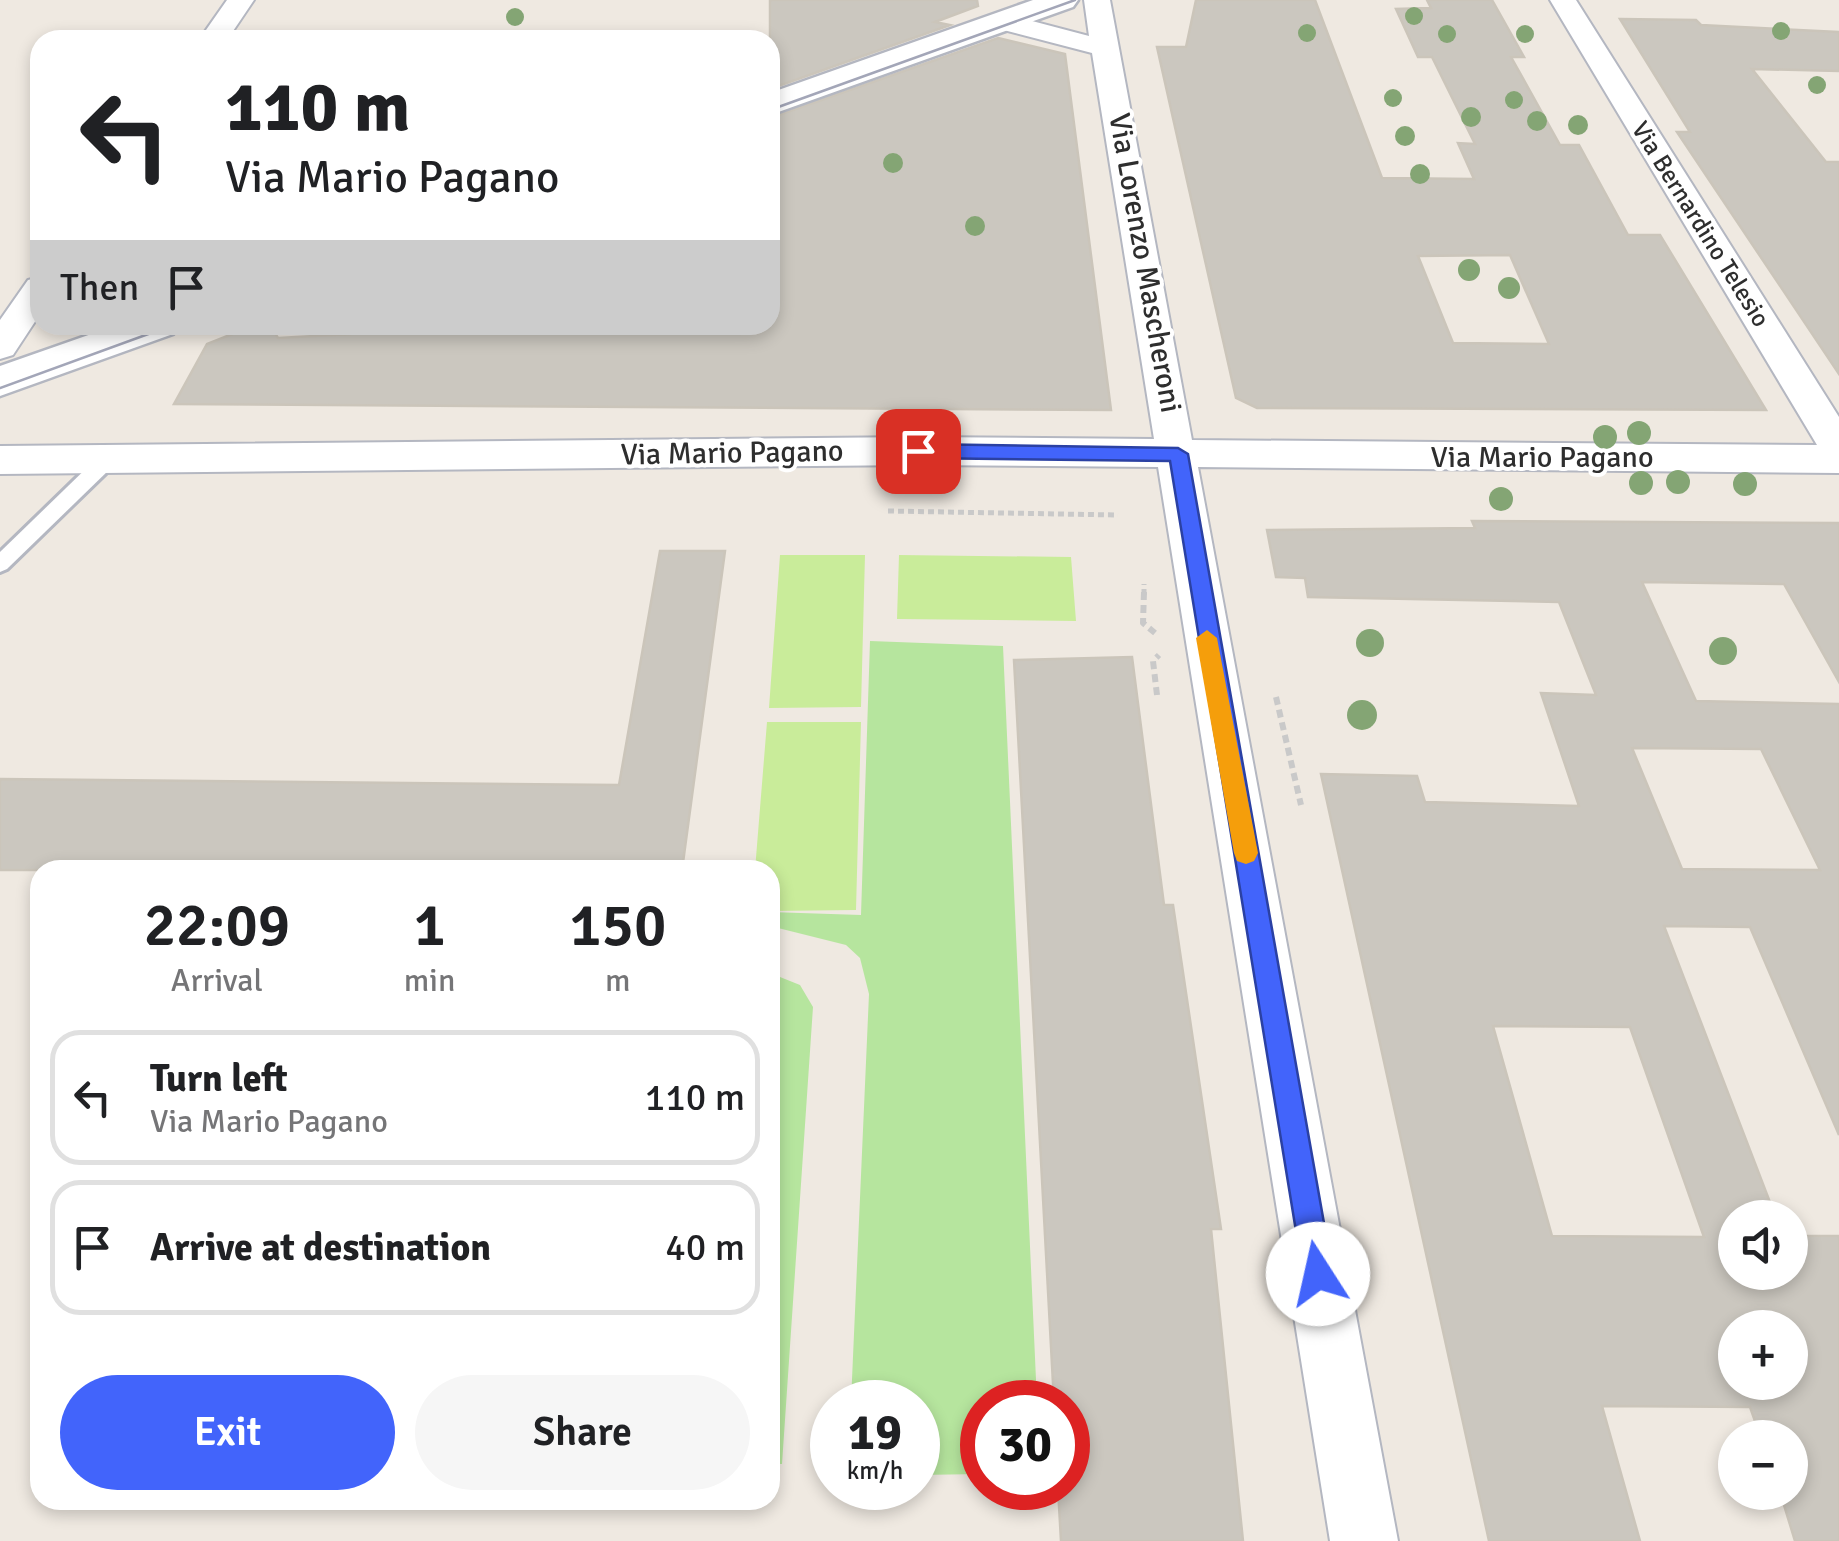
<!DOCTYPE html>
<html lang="en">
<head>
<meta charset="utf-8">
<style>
	body { margin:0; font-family:Signika,sans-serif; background:#f6f6f6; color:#202124; height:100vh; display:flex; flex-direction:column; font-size:38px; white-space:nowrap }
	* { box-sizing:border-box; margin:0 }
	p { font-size:32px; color:#757577 }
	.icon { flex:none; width:55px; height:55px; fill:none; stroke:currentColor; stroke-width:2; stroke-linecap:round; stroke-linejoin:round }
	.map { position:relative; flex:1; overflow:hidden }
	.details { position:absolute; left:30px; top:860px; width:750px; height:650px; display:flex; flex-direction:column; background:#fff; border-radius:30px; box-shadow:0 5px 15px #0003 }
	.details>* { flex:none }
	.guide { position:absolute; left:30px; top:30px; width:750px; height:305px; border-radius:30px; box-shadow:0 5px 15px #0003; background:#fff; color:#202124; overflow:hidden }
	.controls { position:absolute; left:1718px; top:1200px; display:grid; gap:20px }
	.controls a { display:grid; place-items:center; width:90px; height:90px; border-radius:50%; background:#fff; box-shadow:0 5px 15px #0003; font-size:50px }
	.speed { position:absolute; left:810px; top:1380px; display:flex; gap:20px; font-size:50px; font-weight:700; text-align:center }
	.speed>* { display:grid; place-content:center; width:130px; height:130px; border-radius:50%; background:#fff; box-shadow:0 5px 15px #0003; line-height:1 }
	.speed small { font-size:25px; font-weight:400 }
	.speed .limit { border:15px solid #d22; background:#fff; color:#111 }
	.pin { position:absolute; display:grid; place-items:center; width:85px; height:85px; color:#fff; margin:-42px; border-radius:20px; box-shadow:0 5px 15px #0006 }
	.me { position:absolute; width:110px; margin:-55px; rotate:350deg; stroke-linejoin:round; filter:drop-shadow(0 0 8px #0008) }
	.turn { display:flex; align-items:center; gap:35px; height:210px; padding:0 30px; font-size:45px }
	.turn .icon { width:130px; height:130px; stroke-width:2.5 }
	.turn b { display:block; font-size:70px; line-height:85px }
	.then { display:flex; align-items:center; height:95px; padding:0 30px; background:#0003; gap:20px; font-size:38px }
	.eta { display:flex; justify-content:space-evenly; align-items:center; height:170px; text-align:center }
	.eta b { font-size:60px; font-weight:600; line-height:70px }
	.button { display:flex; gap:20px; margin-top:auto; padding:20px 30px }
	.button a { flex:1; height:115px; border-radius:60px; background:#4264fb; color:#fff; font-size:40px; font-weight:600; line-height:115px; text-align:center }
	.button a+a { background:#f6f6f6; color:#202124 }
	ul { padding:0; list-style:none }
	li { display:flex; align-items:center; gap:30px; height:135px; margin:0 20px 15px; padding:0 10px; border:5px solid #e0e0e0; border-radius:30px }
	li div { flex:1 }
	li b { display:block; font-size:38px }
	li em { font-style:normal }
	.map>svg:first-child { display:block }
	.green { fill:#b6e59e }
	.pitch { fill:#c9ec9a }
	.building { fill:#cbc7bf; stroke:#cbc5ba; stroke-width:2.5; fill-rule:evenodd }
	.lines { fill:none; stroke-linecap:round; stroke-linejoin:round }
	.service-casing { stroke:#b4b7c1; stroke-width:6 }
	.minor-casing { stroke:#b4b7c1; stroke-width:4 }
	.secondary-casing { stroke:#b4b7c1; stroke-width:5 }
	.path-far1 { stroke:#c9c9c9; stroke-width:5; stroke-dasharray:6 4; stroke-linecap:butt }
	.path { stroke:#c9c9c9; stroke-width:6; stroke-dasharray:8 5; stroke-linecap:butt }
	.service { fill:#fff; fill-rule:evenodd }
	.minor { fill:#fff; fill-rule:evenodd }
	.secondary { fill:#fff; fill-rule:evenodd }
	.tram { stroke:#a3a6b8; stroke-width:2.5 }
	.tree { fill:#84a574 }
	.route { fill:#4264fb; stroke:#2b41a3; stroke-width:2.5 }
	.slow { fill:#f59e0b }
	.labels { text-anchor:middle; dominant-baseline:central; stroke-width:8; stroke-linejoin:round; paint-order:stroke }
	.far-street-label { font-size:25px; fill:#2e2e2e; stroke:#fff }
	.street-label { font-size:30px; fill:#2e2e2e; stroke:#fff }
</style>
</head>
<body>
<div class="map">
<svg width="1839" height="1541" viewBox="0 0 1839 1541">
	<rect width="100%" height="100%" fill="#efe9e1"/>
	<!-- green -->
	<path class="green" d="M870,641L1003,646L1037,1402H982V1474L918,1475V1402H851L869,994L860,958L846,945L770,926V912L861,915Z
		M770,973L800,985L813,1007L782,1464H770Z"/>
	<!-- pitch -->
	<path class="pitch" d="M780,555H865L861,707L769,708Z
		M899,555L1071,557L1076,621L897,619Z
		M767,722H861L856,910L770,911V870H755Z"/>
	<!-- building -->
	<path class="building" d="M770,0H977L978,6L935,22L950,25L770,89Z
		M1196,0H1315L1382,178L1474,179L1458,143L1475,144L1432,57H1418L1396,9L1431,8L1427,0H1492L1524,57H1511L1560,145H1579L1628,235H1660L1766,410L1257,408L1236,398L1157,47H1186ZM1510,255L1549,344L1453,343L1418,256Z
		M1620,19L1696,20L1701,25L1839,32V71L1752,69L1826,162H1839V374L1677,132H1690Z
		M998,38L1065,54L1111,410L174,404L207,344L255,325H270L278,338L351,334L383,325H770V118Z
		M1472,521L1839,523V682L1784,584L1642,582L1696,701L1839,704V1135L1750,927L1664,926L1776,1218H1735V1272H1790V1236H1839V1541H1795L1780,1492H1790V1438H1761L1750,1407L1602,1406L1640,1541H1489L1321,774L1417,776L1425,802L1579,806L1541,693L1596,695L1559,602L1308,597L1305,578L1276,577L1267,530L1475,528ZM1632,748L1761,749L1820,870L1682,869ZM1493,1026L1630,1027L1704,1237L1552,1236ZM1735,1328H1790V1382H1735Z
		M660,551H725L682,870H0V779L619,785Z
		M1132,657L1164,905H1173L1221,1229H1211L1243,1541H1061L1058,1488H1068V1402H1054L1014,660Z"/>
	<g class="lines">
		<defs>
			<path id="service" d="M105,455L112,457V467L7,569L0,572V552L98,457Z"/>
			<path id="minor" d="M227,0H254L227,40H199Z
				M1084,0H1110L1192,440L1817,445L1550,0H1576L1839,417V473L1198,467L1398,1541H1330L1158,467L918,465L0,474V446L918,437L1154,439L1092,53L992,27L988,21L1002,13L1089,36Z
				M40,277V314L13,355L0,359V320L28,280Z"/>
			<path id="secondary" d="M1033,0H1078L1073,7L770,115V93Z
				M117,325H179L173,334L0,396V366Z"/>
		</defs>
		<!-- service casing -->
		<use href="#service" class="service-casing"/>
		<!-- minor casing -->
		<use href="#minor" class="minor-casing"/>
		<!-- secondary casing -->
		<use href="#secondary" class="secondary-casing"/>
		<!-- path-far1 -->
		<path class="path-far1" d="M888,511L1118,515
			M1144,595V584"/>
		<!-- path -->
		<path class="path" d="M1144,592L1143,623L1155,633
			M1157,695L1153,661L1159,655
			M1276,697L1301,805"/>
		<!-- service -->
		<use href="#service" class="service"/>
		<!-- minor -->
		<use href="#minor" class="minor"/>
		<!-- secondary -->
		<use href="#secondary" class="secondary"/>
		<!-- tram -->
		<path class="tram" d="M770,110L1075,0
			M0,388L173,325"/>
	</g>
	<!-- trees -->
	<g class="tree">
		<circle cx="1414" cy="16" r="9"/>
		<circle cx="515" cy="17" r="9"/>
		<circle cx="1781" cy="31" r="9"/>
		<circle cx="1307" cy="33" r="9"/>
		<circle cx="1447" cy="34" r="9"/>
		<circle cx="1525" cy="34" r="9"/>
		<circle cx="1817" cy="85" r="9"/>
		<circle cx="1393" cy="98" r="9"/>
		<circle cx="1514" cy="100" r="9"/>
		<circle cx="1471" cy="117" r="10"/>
		<circle cx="1537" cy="121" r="10"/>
		<circle cx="1578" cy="125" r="10"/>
		<circle cx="1405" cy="136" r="10"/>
		<circle cx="893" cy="163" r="10"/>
		<circle cx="1420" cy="174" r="10"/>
		<circle cx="975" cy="226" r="10"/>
		<circle cx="1469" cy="270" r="11"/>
		<circle cx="1509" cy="288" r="11"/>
		<circle cx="1639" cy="433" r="12"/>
		<circle cx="1605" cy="437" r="12"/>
		<circle cx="1678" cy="482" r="12"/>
		<circle cx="1641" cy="483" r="12"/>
		<circle cx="1745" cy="484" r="12"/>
		<circle cx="1501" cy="499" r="12"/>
		<circle cx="1370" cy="643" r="14"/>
		<circle cx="1723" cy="651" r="14"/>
		<circle cx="1362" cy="715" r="15"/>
	</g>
	<!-- route -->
	<path class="route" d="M918,444L1178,448L1188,454L1333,1274L1328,1285L1318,1289L1308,1285L1303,1274L1170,461L918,458L908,451Z"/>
	<!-- slow -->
	<path class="slow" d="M1207,630L1217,638L1258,853L1254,861L1246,864L1237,861L1234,853L1196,638Z"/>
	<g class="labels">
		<!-- far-street labels -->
		<g class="far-street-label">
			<text transform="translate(1701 224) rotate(58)">Via Bernardino Telesio</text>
		</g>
		<!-- street labels -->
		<g class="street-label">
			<text transform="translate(1145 263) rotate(80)">Via Lorenzo Mascheroni</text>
			<text transform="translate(732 453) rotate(-1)">Via Mario Pagano</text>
			<text x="1542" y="457">Via Mario Pagano</text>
		</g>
	</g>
</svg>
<div class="controls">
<a><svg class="icon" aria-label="sound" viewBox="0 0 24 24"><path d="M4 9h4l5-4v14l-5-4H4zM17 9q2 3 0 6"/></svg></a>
<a>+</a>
<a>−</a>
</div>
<div class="speed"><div>19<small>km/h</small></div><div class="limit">30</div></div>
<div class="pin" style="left:918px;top:451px;background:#d93025"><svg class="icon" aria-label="arrive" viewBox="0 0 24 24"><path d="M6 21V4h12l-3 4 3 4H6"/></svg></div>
<svg class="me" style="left:1318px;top:1274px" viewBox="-20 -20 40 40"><circle r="19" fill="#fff"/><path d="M0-13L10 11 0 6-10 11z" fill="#4264fb"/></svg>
<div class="guide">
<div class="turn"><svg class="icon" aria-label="left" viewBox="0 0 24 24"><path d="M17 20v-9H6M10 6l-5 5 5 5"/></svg><div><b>110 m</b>Via Mario Pagano</div></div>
<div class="then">Then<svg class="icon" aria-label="arrive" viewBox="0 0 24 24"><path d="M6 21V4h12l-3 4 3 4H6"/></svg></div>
</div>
<section class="details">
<div class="eta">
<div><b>22:09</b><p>Arrival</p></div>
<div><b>1</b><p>min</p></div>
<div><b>150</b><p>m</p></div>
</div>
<ul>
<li><svg class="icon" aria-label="left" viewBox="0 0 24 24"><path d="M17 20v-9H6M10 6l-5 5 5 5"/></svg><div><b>Turn left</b><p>Via Mario Pagano</p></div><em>110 m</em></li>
<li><svg class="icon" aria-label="arrive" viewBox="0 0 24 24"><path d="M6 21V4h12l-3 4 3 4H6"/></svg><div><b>Arrive at destination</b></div><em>40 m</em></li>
</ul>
<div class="button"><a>Exit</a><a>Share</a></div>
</section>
</div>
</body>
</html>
